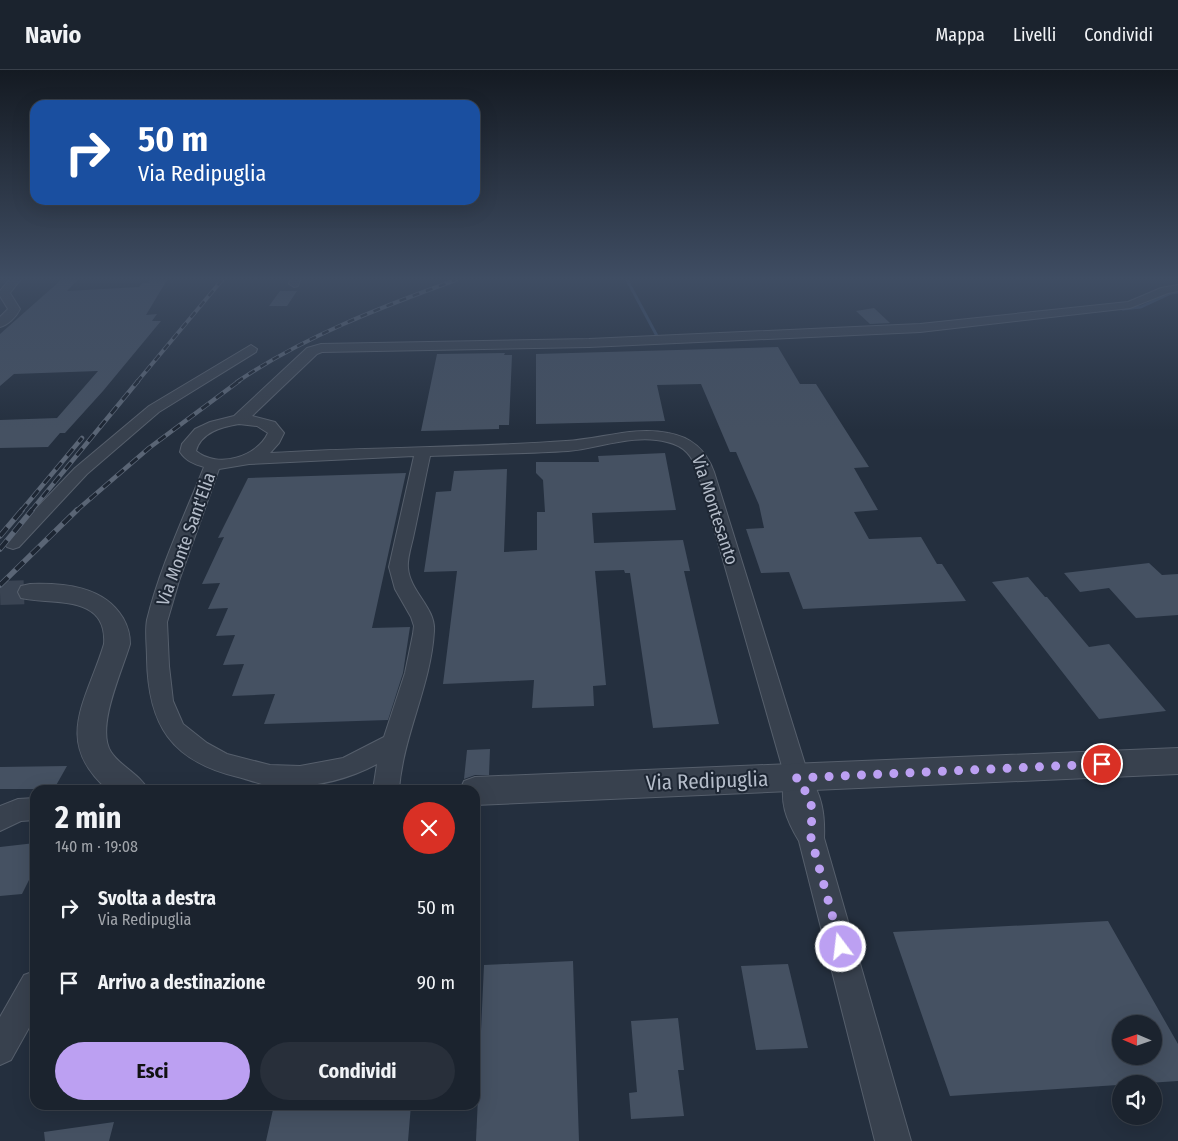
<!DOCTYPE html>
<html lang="it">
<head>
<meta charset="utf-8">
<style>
	body { margin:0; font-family:"Fira Sans Condensed",sans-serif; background:#282f3a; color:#f1f3f6; height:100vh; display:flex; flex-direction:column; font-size:19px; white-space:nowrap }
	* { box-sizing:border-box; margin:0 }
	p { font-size:16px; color:#a0a4aa }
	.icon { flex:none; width:28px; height:28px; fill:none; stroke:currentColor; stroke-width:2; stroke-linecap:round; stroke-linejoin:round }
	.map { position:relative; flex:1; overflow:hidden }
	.drawer { position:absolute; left:30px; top:715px; width:450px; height:325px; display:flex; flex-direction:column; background:#1b232e; border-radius:15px; box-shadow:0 5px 20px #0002,0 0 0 1px #39404a }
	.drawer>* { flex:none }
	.banner { position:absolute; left:30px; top:30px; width:450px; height:105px; border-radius:15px; box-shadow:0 5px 20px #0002,0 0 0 1px #39404a; background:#1a4fa0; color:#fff; overflow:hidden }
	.needle { width:32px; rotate:272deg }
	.buttons { position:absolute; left:1112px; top:945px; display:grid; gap:10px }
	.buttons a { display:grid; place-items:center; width:50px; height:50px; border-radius:50%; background:#1b232e; box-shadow:0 5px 20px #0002,0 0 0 1px #39404a; font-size:25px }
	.pin { position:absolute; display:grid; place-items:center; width:42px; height:42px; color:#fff; margin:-21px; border:2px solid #fff; border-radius:50%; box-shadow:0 1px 5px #0007 }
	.me { position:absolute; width:55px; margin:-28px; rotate:345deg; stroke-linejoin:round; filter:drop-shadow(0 0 4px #0008) }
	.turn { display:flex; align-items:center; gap:18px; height:105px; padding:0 25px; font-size:22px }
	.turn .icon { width:65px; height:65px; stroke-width:2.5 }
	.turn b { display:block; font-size:35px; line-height:42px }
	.round { display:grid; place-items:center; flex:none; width:52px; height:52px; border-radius:26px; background:#282f3a }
	.summary { display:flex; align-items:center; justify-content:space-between; height:85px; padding:0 25px }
	h1 { font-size:30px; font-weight:700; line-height:38px }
	.cta { display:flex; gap:10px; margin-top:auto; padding:10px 25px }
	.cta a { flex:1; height:58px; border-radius:30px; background:#bca0f2; color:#111; font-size:20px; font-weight:700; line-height:58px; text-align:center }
	.cta a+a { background:#282f3a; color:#f1f3f6 }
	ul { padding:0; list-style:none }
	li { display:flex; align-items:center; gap:15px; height:75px; padding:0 25px }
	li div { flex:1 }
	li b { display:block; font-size:19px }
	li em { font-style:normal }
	header { display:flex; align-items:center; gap:30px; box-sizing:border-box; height:70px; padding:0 25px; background:#1b232e; border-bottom:1px solid #39404a }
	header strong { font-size:24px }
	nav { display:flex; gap:28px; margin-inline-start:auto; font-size:18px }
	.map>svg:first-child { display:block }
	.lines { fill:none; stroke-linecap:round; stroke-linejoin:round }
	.stream { stroke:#394c67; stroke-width:3 }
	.building { fill:#455162; fill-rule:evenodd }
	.tertiary-tunnel { stroke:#3a4453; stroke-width:24; stroke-dasharray:24 12; stroke-linecap:butt }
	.minor-casing { stroke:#565f6c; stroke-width:2 }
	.tertiary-casing { stroke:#565f6c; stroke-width:2 }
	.minor { fill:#38414e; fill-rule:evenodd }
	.tertiary { fill:#38414e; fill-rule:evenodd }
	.rail-far2-casing { stroke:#5a6575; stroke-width:4 }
	.rail-far1-casing { stroke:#5a6575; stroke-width:4.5 }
	.rail-casing { stroke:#5a6575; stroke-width:5.5 }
	.rail-far2 { stroke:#1d2633; stroke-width:2.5; stroke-dasharray:7; stroke-linecap:butt }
	.rail-far1 { stroke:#1d2633; stroke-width:3; stroke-dasharray:9; stroke-linecap:butt }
	.rail { stroke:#1d2633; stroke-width:4; stroke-dasharray:11; stroke-linecap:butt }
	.route { stroke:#bca0f2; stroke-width:9; stroke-dasharray:0 16.2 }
	.labels { text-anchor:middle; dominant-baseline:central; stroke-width:4; stroke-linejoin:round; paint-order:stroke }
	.street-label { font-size:18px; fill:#b4bcc9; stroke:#1d2633 }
	.near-street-label { font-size:21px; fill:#b4bcc9; stroke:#1d2633 }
</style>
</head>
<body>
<header>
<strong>Navio</strong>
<nav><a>Mappa</a><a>Livelli</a><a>Condividi</a></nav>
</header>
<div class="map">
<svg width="1178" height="1071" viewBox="0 0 1178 1071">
	<rect width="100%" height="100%" fill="#242f3e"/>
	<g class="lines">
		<!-- stream -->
		<path class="stream" d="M627,210L657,266
			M1123,239L1141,237L1171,223L1178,222"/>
	</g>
	<!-- building -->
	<path class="building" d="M61,210H77L67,221L139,217L143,213H148L150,210H167L146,245L157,244L152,251H161L103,321L65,363H60L48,377L0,378V350L57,348L98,301L14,304L0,316V264Z
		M280,221H297L287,236H269Z
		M874,238L890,253L870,254L856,241Z
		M778,277L800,314H816L869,397L854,398L878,440L854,442L869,469L921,467L937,494H942L966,531L803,539L789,502L761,503L746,459L764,458L759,435L736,382H730L701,314L657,315L665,351L536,354V284Z
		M505,283L504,285H512L509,355H499V359L421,361L437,284Z
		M665,383L676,440L592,443L594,473L683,470L690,501H684L719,654L653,658L630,503H625L624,500L595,501L606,615L593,616L594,636L532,638L534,610L443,614L457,501L424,502L436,422L451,421L454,401L507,399L504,482L537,480V442H545L543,410L536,403V392H599L598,386Z
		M406,403L372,558L410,557L403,603L388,650L264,654L275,624L232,626L244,594L223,595L235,565L216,566L228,538L208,539L220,513L202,514L224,467L218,468L248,408Z
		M1149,493L1162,505L1178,504V545L1136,548L1109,518L1080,522L1064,503Z
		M1028,507L1045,527H1047L1089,577L1109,574L1166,641L1099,649L992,512Z
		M490,679L489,705H475L464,709L467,680Z
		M67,696L54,719H0V697Z
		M35,773V798L22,824L0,826V777Z
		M1108,851L1178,974V1011L950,1026L893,862ZM1121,954H1154V986H1121Z
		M573,891L579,1071H476L484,895Z
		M788,894L808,978L756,980L741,896Z
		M678,948L684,1000H678L684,1046L631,1049L629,1023L637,1022L631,951Z
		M274,1035H411L408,1071H266Z
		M114,1052L109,1071H45L44,1062Z"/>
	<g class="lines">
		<!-- tertiary-tunnel -->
		<path class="tertiary-tunnel" d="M0,523L30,522"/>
		<defs>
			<path id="minor" d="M9,210H20L10,223L20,239C16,247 8,255 0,257V247L8,239L0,226V221Z
				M290,210H300L298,216L294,217L289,214Z
				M1178,215V221L1168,223L1130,238L920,262L589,277L322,282L317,284L252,346L275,352L284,363L279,373L270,383C369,377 468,378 566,371C601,369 634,356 668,363C692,367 706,380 714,402L808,704C822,725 825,744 824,768L911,1071H875L799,771C786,749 779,732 785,707L698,402C692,386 685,376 667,372C635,363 600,378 568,381C522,384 476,384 430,386C424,413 419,441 413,468C411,477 407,489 408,498C410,522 436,538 434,561C431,616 403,665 399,720H373L377,694C345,711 308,719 271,716C260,714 249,710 238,707C171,691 148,655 147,588C147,576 145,561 147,550C160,497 184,447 204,397C194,394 186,391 180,382L182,374L195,359L210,352L234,346L307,278L321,274L589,269L920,254L1128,232L1161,218ZM239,354L257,356L268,363C257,387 218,399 196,381C201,362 222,357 239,354ZM414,386L389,497L395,519L411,547L414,556L413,564L405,603L384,667L343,688L300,696L270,695L227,684L207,673L183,654L173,631L169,596L167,552L179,511L219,399L249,394Z
				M251,275L257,279L256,282L159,342L87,404L19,477L13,479L7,477L4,473L7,469L75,398L149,336Z
				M35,728V750L21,751L0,761V736L18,729Z
				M35,901V947L11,990L0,995V947L24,905Z"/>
			<path id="tertiary" d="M30,514C64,513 104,516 123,548C128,557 130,564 130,574C123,599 95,658 111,682C121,697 140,704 148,720H108C52,671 87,631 104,574C108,523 49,535 21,528L18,522L21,516Z
				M1178,678V704L475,735V720H460L464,711L475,707Z"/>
		</defs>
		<!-- minor casing -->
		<use href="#minor" class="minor-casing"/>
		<!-- tertiary casing -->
		<use href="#tertiary" class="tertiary-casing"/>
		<!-- minor -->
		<use href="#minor" class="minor"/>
		<!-- tertiary -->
		<use href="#tertiary" class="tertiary"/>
		<defs>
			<path id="rail-far2" d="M137,312L222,210
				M237,312C303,267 381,237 456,210"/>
			<path id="rail-far1" d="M21,441L82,368
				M31,441L138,311
				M76,441L149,378L239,311"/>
			<path id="rail" d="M0,466L22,440
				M0,479L32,440
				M0,515L77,440"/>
		</defs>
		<!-- rail-far2 casing -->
		<use href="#rail-far2" class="rail-far2-casing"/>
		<!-- rail-far1 casing -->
		<use href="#rail-far1" class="rail-far1-casing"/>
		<!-- rail casing -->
		<use href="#rail" class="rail-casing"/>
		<!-- rail-far2 -->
		<use href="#rail-far2" class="rail-far2"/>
		<!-- rail-far1 -->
		<use href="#rail-far1" class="rail-far1"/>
		<!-- rail -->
		<use href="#rail" class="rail"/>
	</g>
	<!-- sky -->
	<linearGradient id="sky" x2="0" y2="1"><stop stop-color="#141a22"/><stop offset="0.58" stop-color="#3f4d63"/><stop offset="1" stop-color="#3f4d63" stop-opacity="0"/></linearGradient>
	<rect width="1178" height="360" fill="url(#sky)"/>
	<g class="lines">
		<!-- route -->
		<path class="route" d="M841,877L811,768L812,738L808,725L796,708L1102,694"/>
	</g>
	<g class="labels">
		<!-- street labels -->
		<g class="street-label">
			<text transform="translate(715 440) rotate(72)">Via Montesanto</text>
			<text transform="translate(186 469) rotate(-70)">Via Monte Sant'Elia</text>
		</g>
		<!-- near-street labels -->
		<g class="near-street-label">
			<text transform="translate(707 711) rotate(-2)">Via Redipuglia</text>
		</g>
	</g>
</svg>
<div class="buttons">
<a><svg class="needle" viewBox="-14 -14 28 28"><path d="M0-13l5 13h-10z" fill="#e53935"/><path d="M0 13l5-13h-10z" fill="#a0a4aa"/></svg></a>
<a><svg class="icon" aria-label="sound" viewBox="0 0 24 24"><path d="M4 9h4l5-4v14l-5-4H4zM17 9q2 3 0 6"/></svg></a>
</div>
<div class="pin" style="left:1102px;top:694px;background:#d93025"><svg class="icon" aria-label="arrive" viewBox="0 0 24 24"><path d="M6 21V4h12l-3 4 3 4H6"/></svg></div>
<svg class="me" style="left:841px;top:877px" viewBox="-20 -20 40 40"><circle r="17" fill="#bca0f2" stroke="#fff" stroke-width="3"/><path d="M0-11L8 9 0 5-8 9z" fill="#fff"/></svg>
<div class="banner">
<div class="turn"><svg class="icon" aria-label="right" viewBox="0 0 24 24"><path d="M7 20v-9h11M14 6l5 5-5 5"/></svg><div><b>50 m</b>Via Redipuglia</div></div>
</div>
<section class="drawer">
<div class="summary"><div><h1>2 min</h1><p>140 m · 19:08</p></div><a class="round" style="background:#d93025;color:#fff"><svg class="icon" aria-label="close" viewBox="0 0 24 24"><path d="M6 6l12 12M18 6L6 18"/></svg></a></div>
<ul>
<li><svg class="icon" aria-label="right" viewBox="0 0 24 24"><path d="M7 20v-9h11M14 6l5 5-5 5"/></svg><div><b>Svolta a destra</b><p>Via Redipuglia</p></div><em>50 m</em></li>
<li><svg class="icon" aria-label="arrive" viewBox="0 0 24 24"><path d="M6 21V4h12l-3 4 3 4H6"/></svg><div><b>Arrivo a destinazione</b></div><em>90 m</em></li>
</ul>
<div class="cta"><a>Esci</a><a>Condividi</a></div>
</section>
</div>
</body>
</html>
